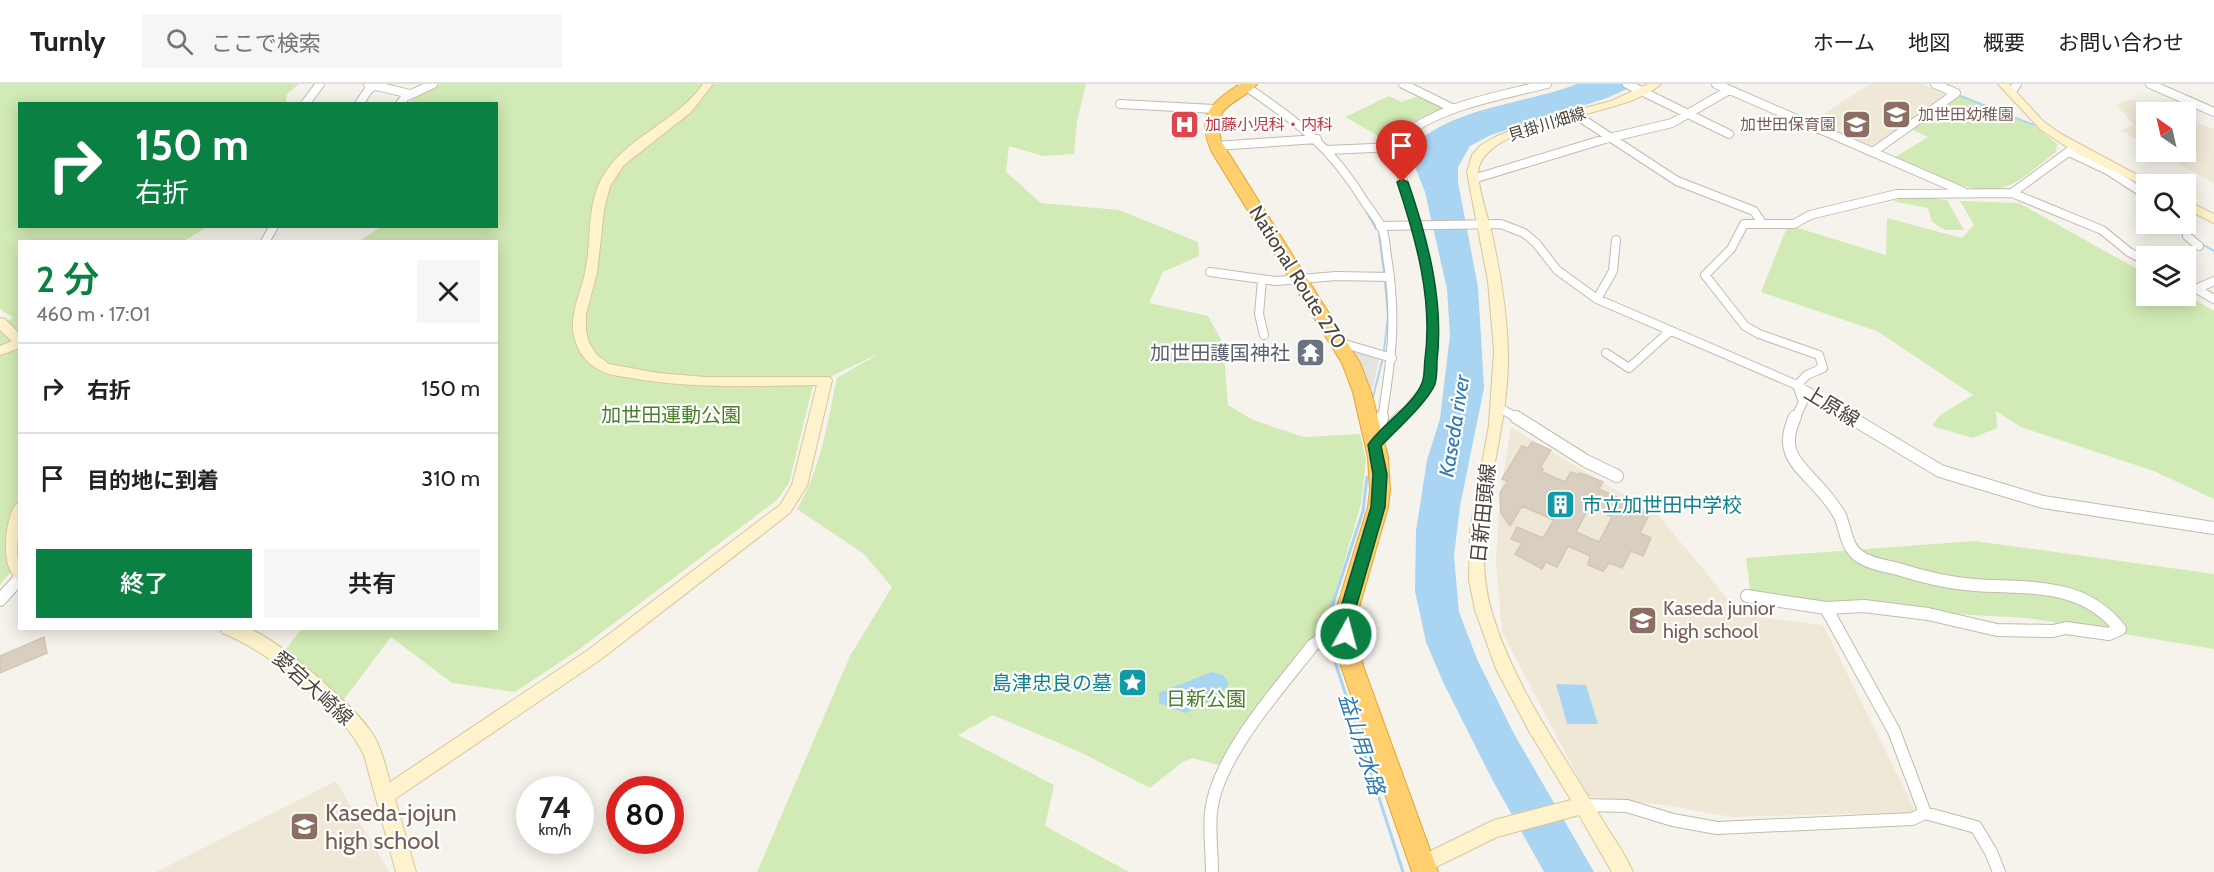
<!DOCTYPE html>
<html lang="ja">
<head>
<meta charset="utf-8">
<style>
	body { margin:0; font-family:Cabin,"Noto Sans JP",sans-serif; background:#f6f6f6; color:#222; height:100vh; display:flex; flex-direction:column; font-size:22px; white-space:nowrap }
	* { box-sizing:border-box; margin:0 }
	p { font-size:20px; color:#767676 }
	.icon { flex:none; width:33px; height:33px; fill:none; stroke:currentColor; stroke-width:2; stroke-linecap:round; stroke-linejoin:round }
	.map { position:relative; flex:1; overflow:hidden }
	.sheet { position:absolute; left:18px; top:156px; width:480px; height:390px; display:flex; flex-direction:column; background:#fff; border-radius:0px; box-shadow:0 3px 15px #0003 }
	.sheet>* { flex:none }
	.guide { position:absolute; left:18px; top:18px; width:480px; height:126px; border-radius:0px; box-shadow:0 3px 15px #0003; background:#0b8043; color:#fff; overflow:hidden }
	.needle { width:39px; rotate:326deg }
	.fabs { position:absolute; left:2136px; top:18px; display:grid; gap:12px }
	.fabs a { display:grid; place-items:center; width:60px; height:60px; border-radius:0px; background:#fff; box-shadow:0 3px 15px #0003; font-size:30px }
	.speed { position:absolute; left:516px; top:692px; display:flex; gap:12px; font-size:30px; font-weight:700; text-align:center }
	.speed>* { display:grid; place-content:center; width:78px; height:78px; border-radius:50%; background:#fff; box-shadow:0 3px 15px #0003; line-height:1 }
	.speed small { font-size:15px; font-weight:400 }
	.speed .limit { border:9px solid #d22; background:#fff; color:#111 }
	.pin { position:absolute; display:grid; place-items:center; width:51px; height:51px; color:#fff; margin:-62px -26px; border-radius:50% 50% 50% 0; rotate:-45deg; box-shadow:0 0 6px #0007 }
	.pin .icon { rotate:45deg }
	.me { position:absolute; width:66px; margin:-33px; rotate:7deg; stroke-linejoin:round; filter:drop-shadow(0 0 4px #0008) }
	.turn { display:flex; align-items:center; gap:21px; height:126px; padding:0 18px; font-size:27px }
	.turn .icon { width:78px; height:78px; stroke-width:2.5 }
	.turn b { display:block; font-size:42px; line-height:51px }
	.round { display:grid; place-items:center; flex:none; width:63px; height:63px; border-radius:0px; background:#f6f6f6 }
	.summary { display:flex; align-items:center; justify-content:space-between; height:102px; padding:0 18px }
	h1 { font-size:36px; font-weight:600; line-height:45px; color:#0b8043 }
	.primary-button { display:flex; gap:12px; margin-top:auto; padding:12px 18px }
	.primary-button a { flex:1; height:69px; border-radius:0px; background:#0b8043; color:#fff; font-size:24px; font-weight:600; line-height:69px; text-align:center }
	.primary-button a+a { background:#f6f6f6; color:#222 }
	ul { padding:0; list-style:none }
	li { display:flex; align-items:center; gap:18px; height:90px; padding:0 18px; border-top:2px solid #e0e0e0 }
	li div { flex:1 }
	li b { display:block; font-size:22px }
	li em { font-style:normal }
	header { display:flex; align-items:center; gap:36px; box-sizing:border-box; height:84px; padding:0 30px; background:#fff; border-bottom:2px solid #e0e0e0 }
	header strong { font-size:28px }
	nav { display:flex; gap:33px; margin-inline-start:auto; font-size:21px }
	.search { width:420px; height:54px; background:#f6f6f6; display:flex; align-items:center; gap:15px; box-sizing:border-box; padding:0 21px; border-radius:0px; color:#767676; font-size:22px }
	.map>svg:first-child { display:block }
	.education { fill:#efe8d6 }
	.green { fill:#d2eab5 }
	.parking { fill:#e5e3e0 }
	.water { fill:#a9d4f2 }
	.lines { fill:none; stroke-linecap:round; stroke-linejoin:round }
	.stream-far1 { stroke:#a9d4f2; stroke-width:2 }
	.stream { stroke:#a9d4f2; stroke-width:3 }
	.building { fill:#d8cfc1; stroke:#d3c7b4; stroke-width:1.5; fill-rule:evenodd }
	.street-far1-casing { stroke:#c2bbae; stroke-width:10 }
	.street-casing { stroke:#c2bbae; stroke-width:14 }
	.secondary-casing { stroke:#d6c79b; stroke-width:2 }
	.highway-casing { stroke:#e0a43c; stroke-width:2 }
	.street-far1 { stroke:#fff; stroke-width:8 }
	.street { stroke:#fff; stroke-width:12 }
	.secondary { fill:#fff3cd; fill-rule:evenodd }
	.highway { fill:#ffcf6e; fill-rule:evenodd }
	.route { fill:#0b8043; stroke:#07532c; stroke-width:1.5 }
	.labels { text-anchor:middle; dominant-baseline:central; stroke-width:4.5; stroke-linejoin:round; paint-order:stroke }
	.far-education-label { font-size:16px; fill:#785e54; stroke:#fff; text-anchor:start }
	.far-health-label { font-size:16px; fill:#be3a42; stroke:#fff; text-anchor:start }
	.far-street-label { font-size:16px; fill:#4b4439; stroke:#fff }
	.street-label { font-size:20px; fill:#4b4439; stroke:#fff }
	.worship-label { font-size:20px; fill:#5b616d; stroke:#fff; text-anchor:end }
	.park-label { font-size:20px; fill:#4a7f2a; stroke:#fff }
	.culture-label { font-size:20px; fill:#0d838f; stroke:#fff; text-anchor:start }
	.education-label { font-size:20px; fill:#785e54; stroke:#fff; text-anchor:start }
	.water-label { font-size:21px; font-style:italic; fill:#2e7ab2; stroke:#fff }
	.near-education-label { font-size:24px; fill:#785e54; stroke:#fff; text-anchor:start }
</style>
</head>
<body>
<header>
<strong>Turnly</strong>
<div class="search"><svg class="icon" aria-label="search" viewBox="0 0 24 24"><circle cx="10" cy="10" r="6"/><path d="M15 15l6 6"/></svg>ここで検索</div>
<nav><a>ホーム</a><a>地図</a><a>概要</a><a>お問い合わせ</a></nav>
</header>
<div class="map">
<svg width="2214" height="788" viewBox="0 0 2214 788">
	<rect width="100%" height="100%" fill="#f6f3ec"/>
	<!-- education -->
	<path class="education" d="M1870,0H1922L1947,11L1871,63L1811,38Z
		M2132,15L2169,28H2146V61L2121,46L2134,41L2116,20Z
		M2186,35L2214,45V99L2158,68H2186Z
		M1511,343L1659,432L1741,531L1823,541L1916,728L1732,733L1670,722L1588,712L1502,548L1496,477L1500,410Z
		M336,697L389,788H156Z"/>
	<!-- green -->
	<path class="green" d="M0,0H299L287,10L286,19L20,20V142L207,143L184,157L20,158L19,477L0,501V241L13,234L0,225Z
		M439,0H1086L1077,37L1074,70L1043,72L1009,62L1006,88L1041,119L1119,126L1198,158L1199,172L1163,188L1149,219L1208,232L1223,259L1228,321L1253,336L1304,353L1360,350L1366,375L1361,420L1335,509L1329,547L1320,552L1296,577L1218,681L1192,674L1181,679L1150,704L1082,669L993,631L958,651L1054,701L1045,742L1129,788H757L850,572L892,503L864,470L797,425C821,386 827,338 837,294L880,269L813,301L789,399L777,416L577,567L515,608L452,599L391,553L342,618L285,567L301,545L496,544V158L359,157L381,143L496,142V20L410,19L412,16Z
		M1389,12L1401,18L1419,12L1446,25L1402,42L1385,56L1345,33Z
		M1958,12L2036,43L2057,60L2056,68C2041,79 2026,93 2010,101C1980,117 1922,87 1892,75L1928,53L1911,45Z
		M1910,112L1947,116L1964,146H1945L1932,138L1928,124L1892,117Z
		M1960,117L2019,119L2146,190V212L2186,211L2214,227V415L2154,387L2021,343L1996,327L1997,344L1973,354L1932,342L1940,331L1973,311L1877,247L1761,208L1788,141L1886,171L1887,134L1962,154L1974,141Z
		M1975,457L2214,490V565L2027,534L1752,519L1746,474Z"/>
	<!-- parking -->
	<path class="parking" d="M1351,267L1379,275L1373,305H1370Z"/>
	<!-- water -->
	<path class="water" d="M1577,0H1638L1607,14L1491,51L1470,62L1458,83V98L1478,203L1484,304L1460,422L1454,472L1459,528L1477,575L1513,648L1594,788H1544L1493,697L1444,600L1426,558L1415,507L1416,447L1427,376L1440,335L1450,251L1447,205L1425,108L1414,80L1415,60C1457,22 1526,20 1577,0Z
		M1211,588L1223,591L1228,598V603L1204,621L1185,629L1159,619V609Z
		M1556,600L1586,601L1598,640H1567Z"/>
	<g class="lines">
		<!-- stream-far1 -->
		<path class="stream-far1" d="M1958,11L2034,41
			M1365,125L1376,145
			M2189,137L2192,153
			M1379,150L1384,189
			M2200,159L2214,167
			M1384,266L1388,232L1385,198
			M1373,313L1382,277"/>
		<!-- stream -->
		<path class="stream" d="M1327,549L1325,544L1363,427L1367,393
			M1328,556L1403,788"/>
	</g>
	<!-- building -->
	<path class="building" d="M1532,358L1551,366L1540,384L1543,385L1542,388L1565,398L1571,388L1579,391L1580,389L1603,398L1599,405L1650,429L1640,449L1651,454L1643,472L1631,467L1622,484L1609,479L1603,487L1588,481L1590,472L1568,462L1557,483L1546,478L1542,485L1515,470L1522,459L1511,455L1517,443L1543,454L1554,436L1522,422L1510,442L1501,429L1500,409L1508,397L1502,395L1522,362L1528,364ZM1589,423L1612,433L1599,458L1576,448Z
		M44,553L47,569L0,589V572Z"/>
	<g class="lines">
		<defs>
			<path id="street-far1" d="M368,0L410,10
				M1242,0C1297,37 1331,62 1366,120C1372,128 1380,138 1383,147C1386,157 1386,169 1388,179C1397,238 1391,277 1382,335
				M1403,0L1454,25
				M1627,0L1729,50
				M1716,0L1962,107
				M2150,0L2214,28
				M2012,7L2017,0
				M305,20L320,0
				M359,20L369,5L378,0
				M400,20L405,13L433,0
				M1120,20L1214,25
				M1576,31L1677,97L1754,127L1762,139
				M1216,62L1317,55
				M1327,66L1396,63
				M1873,68L1956,9L1935,0
				M2069,68L2109,87L2146,111
				M1473,95L1605,55L1672,39L1729,6
				M2012,109L2102,146L2129,168L2146,177
				M2186,138L2187,152L2199,162
				M1380,142L1501,140L1524,149L1536,159L1557,186L1597,215L1797,301L1853,335
				M265,158L274,142
				M1210,188L1276,197L1336,192L1390,193
				M1262,196L1259,230L1264,251
				M2186,199L2214,215
				M2196,205L2214,197
				M1597,215L1613,187L1616,156
				M1338,258L1392,274
				M1606,269L1629,284L1670,247
				M1797,301L1807,291L1823,284L1819,271L1759,250L1745,242L1705,191L1731,165L1744,140H1794L1810,131L1897,110L2012,109L2075,63
				M1498,323L1519,335
				M1400,335L1429,300L1433,265L1432,216L1417,140L1396,75L1398,55C1441,21 1495,13 1547,0
				M1795,335L1803,318L1797,301"/>
			<path id="street" d="M1516,333L1586,377L1617,392
				M1850,333L1940,387L2043,418L2214,444
				M1371,349L1381,338L1382,333
				M1374,361L1401,333
				M1747,512L1826,524L1864,522L1928,530L1997,546L2053,547L2066,544L2109,550L2120,545C2082,497 2029,505 1974,501C1948,499 1923,493 1898,485C1886,482 1870,480 1859,472C1846,463 1846,446 1840,432C1835,423 1828,414 1821,406C1799,381 1778,369 1795,333
				M0,516L20,494
				M1826,524L1894,647L1925,729
				M1583,721L1627,722L1673,736L1717,744L1912,735L1925,729L1976,743L1991,768L1999,788
				M1212,788C1212,769 1209,747 1211,728C1217,672 1279,605 1313,561L1324,554L1345,550"/>
			<path id="secondary" d="M703,0H713L691,28L624,81L610,102L604,126L597,189L586,230V247L589,259L597,271L609,280L658,289L706,293H830L832,296L807,402L790,429L600,576L395,715L416,788H396L364,671C344,628 266,565 222,549L220,544C229,544 243,542 252,546C281,558 352,620 370,646C381,661 385,681 390,698L588,566L780,421L792,401L817,301C755,302 692,305 631,294C619,292 606,291 596,284C586,278 578,267 575,256C568,233 580,211 585,189C592,158 586,121 603,92C627,52 677,38 703,0Z
				M1648,0H1661C1625,35 1484,35 1478,88C1479,109 1487,129 1492,150C1501,192 1508,234 1508,276C1508,360 1467,446 1492,529C1515,605 1563,669 1603,737C1613,753 1625,770 1633,788H1612L1579,731L1497,753L1430,786H1416L1413,780L1416,774L1494,736L1571,716L1529,647L1496,585L1475,526L1469,496L1470,447L1489,341L1494,267L1488,197L1467,88L1472,71L1481,61L1495,53L1532,38L1611,17Z
				M1998,0H2009L2043,37L2061,50L2154,100L2144,102L2078,70L2041,46Z
				M2186,116L2214,130V139L2186,125Z
				M0,234L5,235L20,250V264L0,271V262L12,257L0,246Z
				M20,419L17,467L20,497C0,488 4,440 15,421Z"/>
			<path id="highway" d="M1240,0H1257C1238,22 1211,18 1221,57L1360,279L1371,308L1388,373L1390,406L1388,423L1360,520L1356,542L1363,582L1438,788H1412L1341,582L1334,542L1338,520L1368,423L1370,406L1368,373L1353,308L1342,279L1213,70C1195,33 1209,20 1240,0Z"/>
		</defs>
		<!-- street-far1 casing -->
		<use href="#street-far1" class="street-far1-casing"/>
		<!-- street casing -->
		<use href="#street" class="street-casing"/>
		<!-- secondary casing -->
		<use href="#secondary" class="secondary-casing"/>
		<!-- highway casing -->
		<use href="#highway" class="highway-casing"/>
		<!-- street-far1 -->
		<use href="#street-far1" class="street-far1"/>
		<!-- street -->
		<use href="#street" class="street"/>
		<!-- secondary -->
		<use href="#secondary" class="secondary"/>
		<!-- highway -->
		<use href="#highway" class="highway"/>
	</g>
	<!-- route -->
	<path class="route" d="M1402,95L1408,98C1428,156 1444,216 1437,277C1437,284 1437,293 1435,300C1428,318 1395,347 1381,362L1387,390L1385,423L1357,520L1353,550L1351,554L1346,556L1340,554L1338,550L1342,520L1371,423L1373,390L1368,361C1381,341 1414,321 1422,299C1425,292 1424,282 1425,275C1433,215 1416,155 1397,98Z"/>
	<!-- icons -->
	<defs>
		<symbol id="school-square" viewBox="-11 -11 22 22"><rect x="-9" y="-9" width="18" height="18" rx="4" fill="#8d6e63" stroke="#fff"/><path d="M0-5L7-2L0 1L-7-2ZM-4 1L0 2.5L4 1V4Q0 6-4 4Z" fill="#fff"/></symbol>
		<symbol id="hospital-square" viewBox="-11 -11 22 22"><rect x="-9" y="-9" width="18" height="18" rx="4" fill="#e0444e" stroke="#fff"/><path d="M-5-5h3v3.5h4V-5h3V5h-3V1.5h-4V5h-3Z" fill="#fff"/></symbol>
		<symbol id="temple-square" viewBox="-11 -11 22 22"><rect x="-9" y="-9" width="18" height="18" rx="4" fill="#6b7280" stroke="#fff"/><path d="M0-6L5-2H3V0L6.5 2.5H4V6H1.5V3h-3V6H-4V2.5H-6.5L-3 0V-2H-5Z" fill="#fff"/></symbol>
		<symbol id="building-square" viewBox="-11 -11 22 22"><rect x="-9" y="-9" width="18" height="18" rx="4" fill="#0f9aa8" stroke="#fff"/><path d="M-4-6H4V6H1V3H-1V6H-4ZM-2.5-4.3h1.7v1.8h-1.7ZM.8-4.3h1.7v1.8H.8ZM-2.5-1h1.7V.8h-1.7ZM.8-1h1.7V.8H.8Z" fill="#fff"/></symbol>
		<symbol id="sight-square" viewBox="-11 -11 22 22"><rect x="-9" y="-9" width="18" height="18" rx="4" fill="#0f9aa8" stroke="#fff"/><path d="M0-6L1.8-2.2L6-1.7L2.9 1.2L3.7 5.4L0 3.3L-3.7 5.4L-2.9 1.2L-6-1.7L-1.8-2.2Z" fill="#fff"/></symbol>
	</defs>
	<g fill-rule="evenodd">
		<use href="#school-square" x="1880" y="14" width="33" height="33"/>
		<use href="#hospital-square" x="1168" y="24" width="33" height="33"/>
		<use href="#school-square" x="1840" y="24" width="33" height="33"/>
		<use href="#temple-square" x="1294" y="252" width="33" height="33"/>
		<use href="#building-square" x="1544" y="404" width="33" height="33"/>
		<use href="#school-square" x="1626" y="520" width="33" height="33"/>
		<use href="#sight-square" x="1116" y="582" width="33" height="33"/>
		<use href="#school-square" x="288" y="726" width="33" height="33"/>
	</g>
	<g class="labels">
		<!-- far-education labels -->
		<g class="far-education-label">
			<text x="1918" y="30">加世田幼稚園</text>
			<text x="1836" y="40" text-anchor="end">加世田保育園</text>
		</g>
		<!-- far-health labels -->
		<g class="far-health-label">
			<text x="1205" y="40">加藤小児科・内科</text>
		</g>
		<!-- far-street labels -->
		<g class="far-street-label">
			<text transform="translate(1547 40) rotate(-17)">貝掛川畑線</text>
		</g>
		<!-- street labels -->
		<g class="street-label">
			<text transform="translate(1298 193) rotate(58)">National Route 270</text>
			<text transform="translate(1832 322) rotate(31)">上原線</text>
			<text transform="translate(1483 429) rotate(-84)">日新田頭線</text>
			<text transform="translate(313 604) rotate(42)">愛宕大崎線</text>
		</g>
		<!-- worship labels -->
		<g class="worship-label">
			<text x="1290" y="269">加世田護国神社</text>
		</g>
		<!-- park labels -->
		<g class="park-label">
			<text x="671" y="331">加世田運動公園</text>
			<text x="1206" y="615">日新公園</text>
		</g>
		<!-- culture labels -->
		<g class="culture-label">
			<text x="1582" y="421">市立加世田中学校</text>
			<text x="1112" y="599" text-anchor="end">島津忠良の墓</text>
		</g>
		<!-- education labels -->
		<g class="education-label">
			<text x="1663" y="524">Kaseda junior<tspan x="1663" dy="23">high school</tspan></text>
		</g>
		<!-- water labels -->
		<g class="water-label">
			<text transform="translate(1454 342) rotate(-81)">Kaseda river</text>
			<text transform="translate(1362 660) rotate(72)">益山用水路</text>
		</g>
		<!-- near-education labels -->
		<g class="near-education-label">
			<text x="325" y="728">Kaseda-jojun<tspan x="325" dy="28">high school</tspan></text>
		</g>
	</g>
</svg>
<div class="fabs">
<a><svg class="needle" viewBox="-14 -14 28 28"><path d="M0-13l5 13h-10z" fill="#e53935"/><path d="M0 13l5-13h-10z" fill="#767676"/></svg></a>
<a><svg class="icon" aria-label="search" viewBox="0 0 24 24"><circle cx="10" cy="10" r="6"/><path d="M15 15l6 6"/></svg></a>
<a><svg class="icon" aria-label="layers" viewBox="0 0 24 24"><path d="M12 4l9 5-9 5-9-5zM3 14l9 5 9-5"/></svg></a>
</div>
<div class="speed"><div>74<small>km/h</small></div><div class="limit">80</div></div>
<div class="pin" style="left:1402px;top:98px;background:#d93025"><svg class="icon" aria-label="arrive" viewBox="0 0 24 24"><path d="M6 21V4h12l-3 4 3 4H6"/></svg></div>
<svg class="me" style="left:1346px;top:550px" viewBox="-20 -20 40 40"><circle r="17" fill="#0b8043" stroke="#fff" stroke-width="3"/><path d="M0-11L8 9 0 5-8 9z" fill="#fff"/></svg>
<div class="guide">
<div class="turn"><svg class="icon" aria-label="right" viewBox="0 0 24 24"><path d="M7 20v-9h11M14 6l5 5-5 5"/></svg><div><b>150 m</b>右折</div></div>
</div>
<section class="sheet">
<div class="summary"><div><h1>2 分</h1><p>460 m · 17:01</p></div><a class="round"><svg class="icon" aria-label="close" viewBox="0 0 24 24"><path d="M6 6l12 12M18 6L6 18"/></svg></a></div>
<ul>
<li><svg class="icon" aria-label="right" viewBox="0 0 24 24"><path d="M7 20v-9h11M14 6l5 5-5 5"/></svg><div><b>右折</b></div><em>150 m</em></li>
<li><svg class="icon" aria-label="arrive" viewBox="0 0 24 24"><path d="M6 21V4h12l-3 4 3 4H6"/></svg><div><b>目的地に到着</b></div><em>310 m</em></li>
</ul>
<div class="primary-button"><a>終了</a><a>共有</a></div>
</section>
</div>
</body>
</html>
